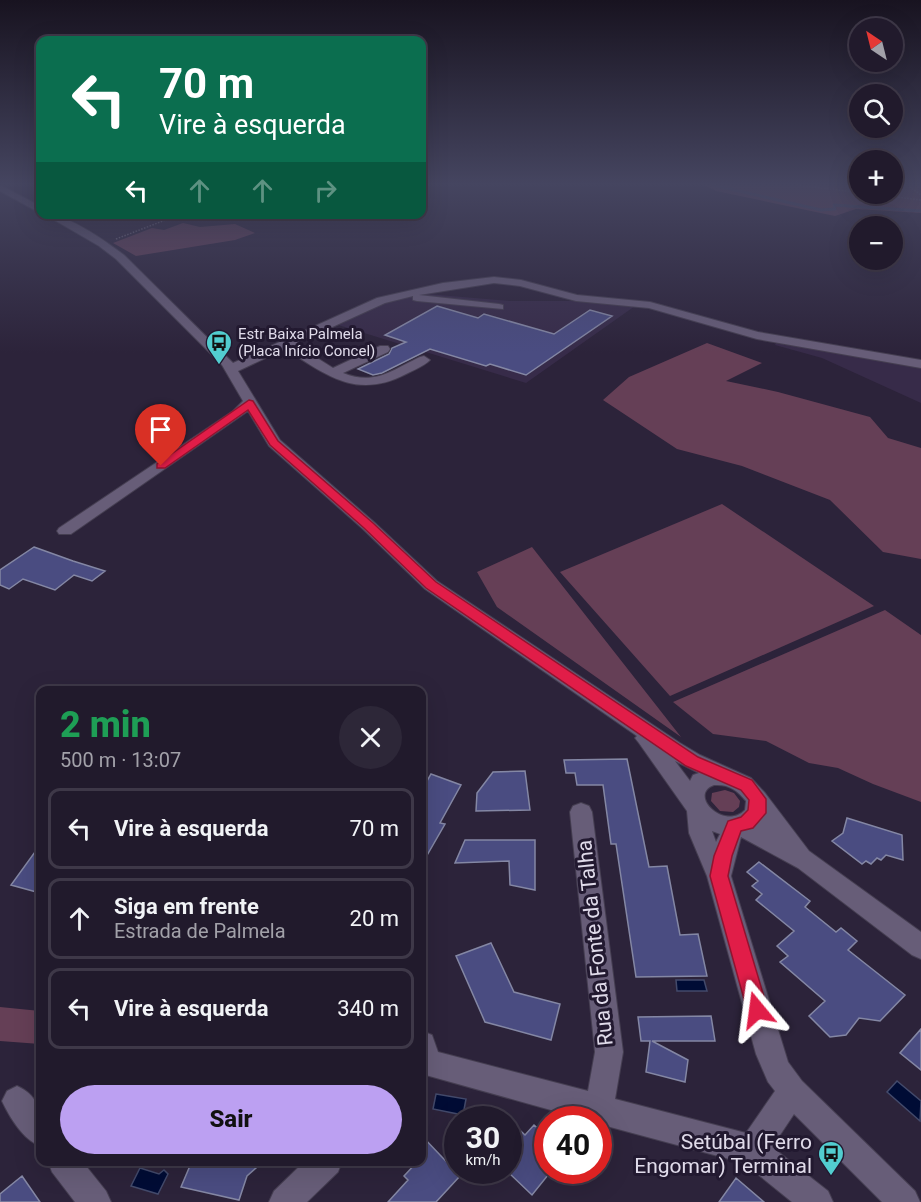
<!DOCTYPE html>
<html lang="pt">
<head>
<meta charset="utf-8">
<style>
	body { margin:0; font-family:Roboto,sans-serif; background:#2d2738; color:#f1f3f6; height:100vh; display:flex; flex-direction:column; font-size:22px; white-space:nowrap }
	* { box-sizing:border-box; margin:0 }
	p { font-size:20px; color:#a2a1a9 }
	.icon { flex:none; width:33px; height:33px; fill:none; stroke:currentColor; stroke-width:2; stroke-linecap:round; stroke-linejoin:round }
	.map { position:relative; flex:1; overflow:hidden }
	.panel { position:absolute; left:36px; top:686px; width:390px; height:480px; display:flex; flex-direction:column; background:#211a2c; border-radius:12px; box-shadow:0 6px 24px #0002,0 0 0 2px #3e3848 }
	.panel>* { flex:none }
	.top-card { position:absolute; left:36px; top:36px; width:390px; height:183px; border-radius:12px; box-shadow:0 6px 24px #0002,0 0 0 2px #3e3848; background:#0b6e4f; color:#fff; overflow:hidden }
	.needle { width:39px; rotate:325deg }
	.fabs { position:absolute; left:849px; top:18px; display:grid; gap:12px }
	.fabs a { display:grid; place-items:center; width:54px; height:54px; border-radius:50%; background:#211a2c; box-shadow:0 6px 24px #0002,0 0 0 2px #3e3848; font-size:30px }
	.speed { position:absolute; left:444px; top:1106px; display:flex; gap:12px; font-size:30px; font-weight:700; text-align:center }
	.speed>* { display:grid; place-content:center; width:78px; height:78px; border-radius:50%; background:#211a2c; box-shadow:0 6px 24px #0002,0 0 0 2px #3e3848; line-height:1 }
	.speed small { font-size:15px; font-weight:400 }
	.speed .limit { border:9px solid #d22; background:#fff; color:#111 }
	.pin { position:absolute; display:grid; place-items:center; width:51px; height:51px; color:#fff; margin:-62px -26px; border-radius:50% 50% 50% 0; rotate:-45deg; box-shadow:0 0 6px #0007 }
	.pin .icon { rotate:45deg }
	.me { position:absolute; width:66px; margin:-33px; rotate:344deg; stroke-linejoin:round; filter:drop-shadow(0 0 4px #0008) }
	.turn { display:flex; align-items:center; gap:21px; height:126px; padding:0 24px; font-size:27px }
	.turn .icon { width:78px; height:78px; stroke-width:2.5 }
	.turn b { display:block; font-size:42px; line-height:51px }
	.lanes { display:flex; align-items:center; height:57px; padding:0 24px; background:#0003; justify-content:center; gap:30px; direction:ltr }
	.lanes .off { opacity:.35 }
	.round { display:grid; place-items:center; flex:none; width:63px; height:63px; border-radius:32px; background:#2d2738 }
	.summary { display:flex; align-items:center; justify-content:space-between; height:102px; padding:0 24px }
	h1 { font-size:36px; font-weight:800; line-height:45px; color:#1e9e55 }
	.action { display:flex; gap:12px; margin-top:auto; padding:12px 24px }
	.action a { flex:1; height:69px; border-radius:36px; background:#bca0f2; color:#111; font-size:24px; font-weight:800; line-height:69px; text-align:center }
	ul { padding:0; list-style:none }
	li { display:flex; align-items:center; gap:18px; height:81px; margin:0 12px 9px; padding:0 12px; border:3px solid #3e3848; border-radius:12px }
	li div { flex:1 }
	li b { display:block; font-size:22px }
	li em { font-style:normal }
	.map>svg:first-child { display:block }
	.built { fill:#372b49 }
	.green { fill:#653f56 }
	.water { fill:#000c35; stroke:#434a6b; stroke-width:1.5 }
	.lines { fill:none; stroke-linecap:round; stroke-linejoin:round }
	.stream { stroke:#434a6b; stroke-width:3 }
	.building { fill:#4a4c81; stroke:#8487a4; stroke-width:1.5 }
	.minor-casing { stroke:#453e51; stroke-width:2 }
	.path { stroke:#746d81; stroke-width:1.5; stroke-dasharray:1.5 1.5; stroke-linecap:butt }
	.minor { fill:#675d78; fill-rule:evenodd }
	.route { fill:#e11d48; stroke:#92132f; stroke-width:1.5 }
	.labels { text-anchor:middle; dominant-baseline:central; stroke-width:6; stroke-linejoin:round; paint-order:stroke }
	.far-poi-label { font-size:15px; fill:#e0dbea; stroke:#221930; text-anchor:start }
	.near-street-label { font-size:21px; fill:#e0dbea; stroke:#221930 }
	.near-poi-label { font-size:21px; fill:#e0dbea; stroke:#221930; text-anchor:end }
</style>
</head>
<body>
<div class="map">
<svg width="921" height="1202" viewBox="0 0 921 1202">
	<rect width="100%" height="100%" fill="#2c233a"/>
	<!-- built -->
	<path class="built" d="M427,294L510,301H592L635,306L526,383L335,324L387,301Z
		M778,340L921,366V403L822,358L775,345Z"/>
	<!-- green -->
	<path class="green" d="M704,185H859L860,194H892L893,185H921V213L856,209L835,216L716,191Z
		M183,223L200,227L235,224L255,233L235,240L136,256L113,243L152,228L164,230Z
		M707,343L762,363L726,381L778,392L870,417L888,438L921,448V559L883,552L830,500L742,466L677,449L603,400L629,377Z
		M722,504L874,606L670,696L560,572Z
		M532,547L681,737L497,607L477,572Z
		M885,610L921,635V802L873,784L838,768L809,763L766,741L713,734L673,702Z
		M725,790L734,793L740,801L739,807L733,812L720,811L711,801L712,793Z
		M0,1007L40,1011V1044L0,1041Z"/>
	<!-- water -->
	<path class="water" d="M676,980H704L707,991H677Z
		M897,1081L921,1101L920,1121L887,1092Z
		M436,1094L466,1099L463,1115L433,1109Z
		M140,1168L159,1174L164,1170L168,1174L158,1194L131,1186Z"/>
	<g class="lines">
		<!-- stream -->
		<path class="stream" d="M713,185L821,210L835,209L834,205L921,211"/>
	</g>
	<!-- building -->
	<path class="building" d="M437,306L478,318L484,314L554,334L590,310L612,316L526,375L490,364L486,366L430,349L382,373L373,375L358,369L389,354L392,348L406,342L385,335Z
		M34,547L73,561L105,571L92,581L74,575L55,590L23,579L9,589L0,585V570Z
		M627,759L649,867L667,866L680,935L698,934L707,976L636,977L616,844H611L603,785H577L575,773H566L564,760Z
		M525,771L530,810L476,811L477,793L493,772Z
		M431,774L461,785L440,823L445,824L422,864V790Z
		M847,818L902,835L903,860L886,855L881,860L877,858L871,864L866,861L862,864L832,841L843,833Z
		M465,840H535V890L510,885L509,861L455,863Z
		M40,845V893L11,885Z
		M759,862L810,901L805,907L836,932L841,928L857,941L848,950L905,995L880,1021L859,1018L846,1035L830,1037L809,1016L825,1001L780,962L788,956L777,946L794,931L756,900L762,894L752,886L758,881L747,872Z
		M491,943L514,992L560,1004L551,1040L485,1022L456,956Z
		M711,1016L715,1041H652L688,1060L685,1082L646,1072L650,1041H641L638,1017Z
		M921,1029V1070L900,1053Z
		M508,1119L525,1135L534,1125L548,1137V1175L532,1195L508,1172Z
		M422,1136L460,1176L436,1202H388L408,1180L404,1176L418,1161H422Z
		M192,1161H264L247,1176L239,1200L181,1187Z
		M22,1176L40,1202H0V1194Z
		M736,1178L764,1202H719Z"/>
	<g class="lines">
		<defs>
			<path id="minor" d="M0,185L40,206V213L0,191Z
				M44,214C68,214 104,240 124,255L233,363L377,298L443,283L494,277L521,280L577,295L650,302L758,332L921,360V368L757,339L649,308L576,301L520,286L494,283L419,295L499,304L503,305V309L417,301L413,300V296L385,303L295,344L333,368L380,346H388L390,349L388,352L343,373C375,386 392,370 420,357L424,356L430,360C424,366 414,370 406,374C356,400 327,375 285,349L238,371L280,440L375,523L437,581L680,743L700,755L751,778L765,793L809,851L921,932V959L912,955L798,868L741,837L731,876L788,1062L802,1081L915,1191L920,1202H882L794,1114L772,1147L828,1191L833,1202H792L744,1163L599,1124L598,1119H583L422,1074V1031L432,1035L438,1052L588,1091L595,1052L570,812L573,806L581,803L589,806L592,812L623,1052L615,1099L746,1133L775,1091L768,1082L756,1054L707,876L689,833L687,811L639,743L635,738L637,736L425,589L363,529L269,446L248,411L71,534H59L57,531L59,528L233,411L243,401L222,365L116,259L99,246ZM675,761L699,773L693,775L690,781ZM714,785C729,784 737,790 746,801L745,810C725,831 687,795 714,785ZM712,831L720,834L716,842Z
				M17,1086C43,1097 43,1122 40,1146C23,1139 10,1118 2,1101L7,1091Z
				M48,1161H82L106,1191L111,1202H75L52,1172Z
				M305,1161H342L338,1172L307,1202H269L274,1191Z"/>
		</defs>
		<!-- minor casing -->
		<use href="#minor" class="minor-casing"/>
		<!-- path -->
		<path class="path" d="M797,185L921,200
			M907,185L921,195
			M116,239L181,214"/>
		<!-- minor -->
		<use href="#minor" class="minor"/>
	</g>
	<!-- sky -->
	<linearGradient id="sky" x2="0" y2="1"><stop stop-color="#181320"/><stop offset="0.52" stop-color="#454560"/><stop offset="1" stop-color="#454560" stop-opacity="0"/></linearGradient>
	<rect width="921" height="353" fill="url(#sky)"/>
	<!-- route -->
	<path class="route" d="M249,400L253,401L278,441L373,523L436,582L698,757L752,780L766,799V813L753,828L741,831L732,856L728,876L768,1010L765,1016L757,1019L750,1016L747,1010L710,876L714,856L728,821L741,817L748,810L749,800L741,790L686,766L426,588L364,528L270,445L248,410L165,468H157V464Z"/>
	<!-- icons -->
	<defs>
		<symbol id="bus-pin" viewBox="-11 -11 22 30"><path d="M0 17L-7.5 6A9.5 9.5 0 1 1 7.5 6Z" fill="#52cdcf" stroke="#221930"/><path d="M-5-6H5V4H4V6H2V4H-2V6H-4V4H-5ZM-3.5-4V0h7V-4ZM-3.5 1.2v1.5H-2V1.2ZM2 1.2v1.5H3.5V1.2Z" fill="#111"/></symbol>
	</defs>
	<g fill-rule="evenodd">
		<use href="#bus-pin" x="204" y="328" width="30" height="40"/>
		<use href="#bus-pin" x="816" y="1139" width="30" height="40"/>
	</g>
	<g class="labels">
		<!-- far-poi labels -->
		<g class="far-poi-label">
			<text x="238" y="334">Estr Baixa Palmela<tspan x="238" dy="17">(Placa Início Concel)</tspan></text>
		</g>
		<!-- near-street labels -->
		<g class="near-street-label">
			<text transform="translate(595 943) rotate(-96)">Rua da Fonte da Talha</text>
		</g>
		<!-- near-poi labels -->
		<g class="near-poi-label">
			<text x="812" y="1142">Setúbal (Ferro<tspan x="812" dy="24">Engomar) Terminal</tspan></text>
		</g>
	</g>
</svg>
<div class="fabs">
<a><svg class="needle" viewBox="-14 -14 28 28"><path d="M0-13l5 13h-10z" fill="#e53935"/><path d="M0 13l5-13h-10z" fill="#a2a1a9"/></svg></a>
<a><svg class="icon" aria-label="search" viewBox="0 0 24 24"><circle cx="10" cy="10" r="6"/><path d="M15 15l6 6"/></svg></a>
<a>+</a>
<a>−</a>
</div>
<div class="speed"><div>30<small>km/h</small></div><div class="limit">40</div></div>
<div class="pin" style="left:161px;top:466px;background:#d93025"><svg class="icon" aria-label="arrive" viewBox="0 0 24 24"><path d="M6 21V4h12l-3 4 3 4H6"/></svg></div>
<svg class="me" style="left:757px;top:1010px" viewBox="-20 -20 40 40"><path d="M0-17L14 15 0 8-14 15z" fill="#e11d48" stroke="#fff" stroke-width="4"/></svg>
<div class="top-card">
<div class="turn"><svg class="icon" aria-label="left" viewBox="0 0 24 24"><path d="M17 20v-9H6M10 6l-5 5 5 5"/></svg><div><b>70 m</b>Vire à esquerda</div></div>
<div class="lanes"><svg class="icon" aria-label="left" viewBox="0 0 24 24"><path d="M17 20v-9H6M10 6l-5 5 5 5"/></svg><svg class="icon off" aria-label="ahead" viewBox="0 0 24 24"><path d="M12 20V5M6 11l6-6 6 6"/></svg><svg class="icon off" aria-label="ahead" viewBox="0 0 24 24"><path d="M12 20V5M6 11l6-6 6 6"/></svg><svg class="icon off" aria-label="right" viewBox="0 0 24 24"><path d="M7 20v-9h11M14 6l5 5-5 5"/></svg></div>
</div>
<section class="panel">
<div class="summary"><div><h1>2 min</h1><p>500 m · 13:07</p></div><a class="round"><svg class="icon" aria-label="close" viewBox="0 0 24 24"><path d="M6 6l12 12M18 6L6 18"/></svg></a></div>
<ul>
<li><svg class="icon" aria-label="left" viewBox="0 0 24 24"><path d="M17 20v-9H6M10 6l-5 5 5 5"/></svg><div><b>Vire à esquerda</b></div><em>70 m</em></li>
<li><svg class="icon" aria-label="ahead" viewBox="0 0 24 24"><path d="M12 20V5M6 11l6-6 6 6"/></svg><div><b>Siga em frente</b><p>Estrada de Palmela</p></div><em>20 m</em></li>
<li><svg class="icon" aria-label="left" viewBox="0 0 24 24"><path d="M17 20v-9H6M10 6l-5 5 5 5"/></svg><div><b>Vire à esquerda</b></div><em>340 m</em></li>
</ul>
<div class="action"><a>Sair</a></div>
</section>
</div>
</body>
</html>
